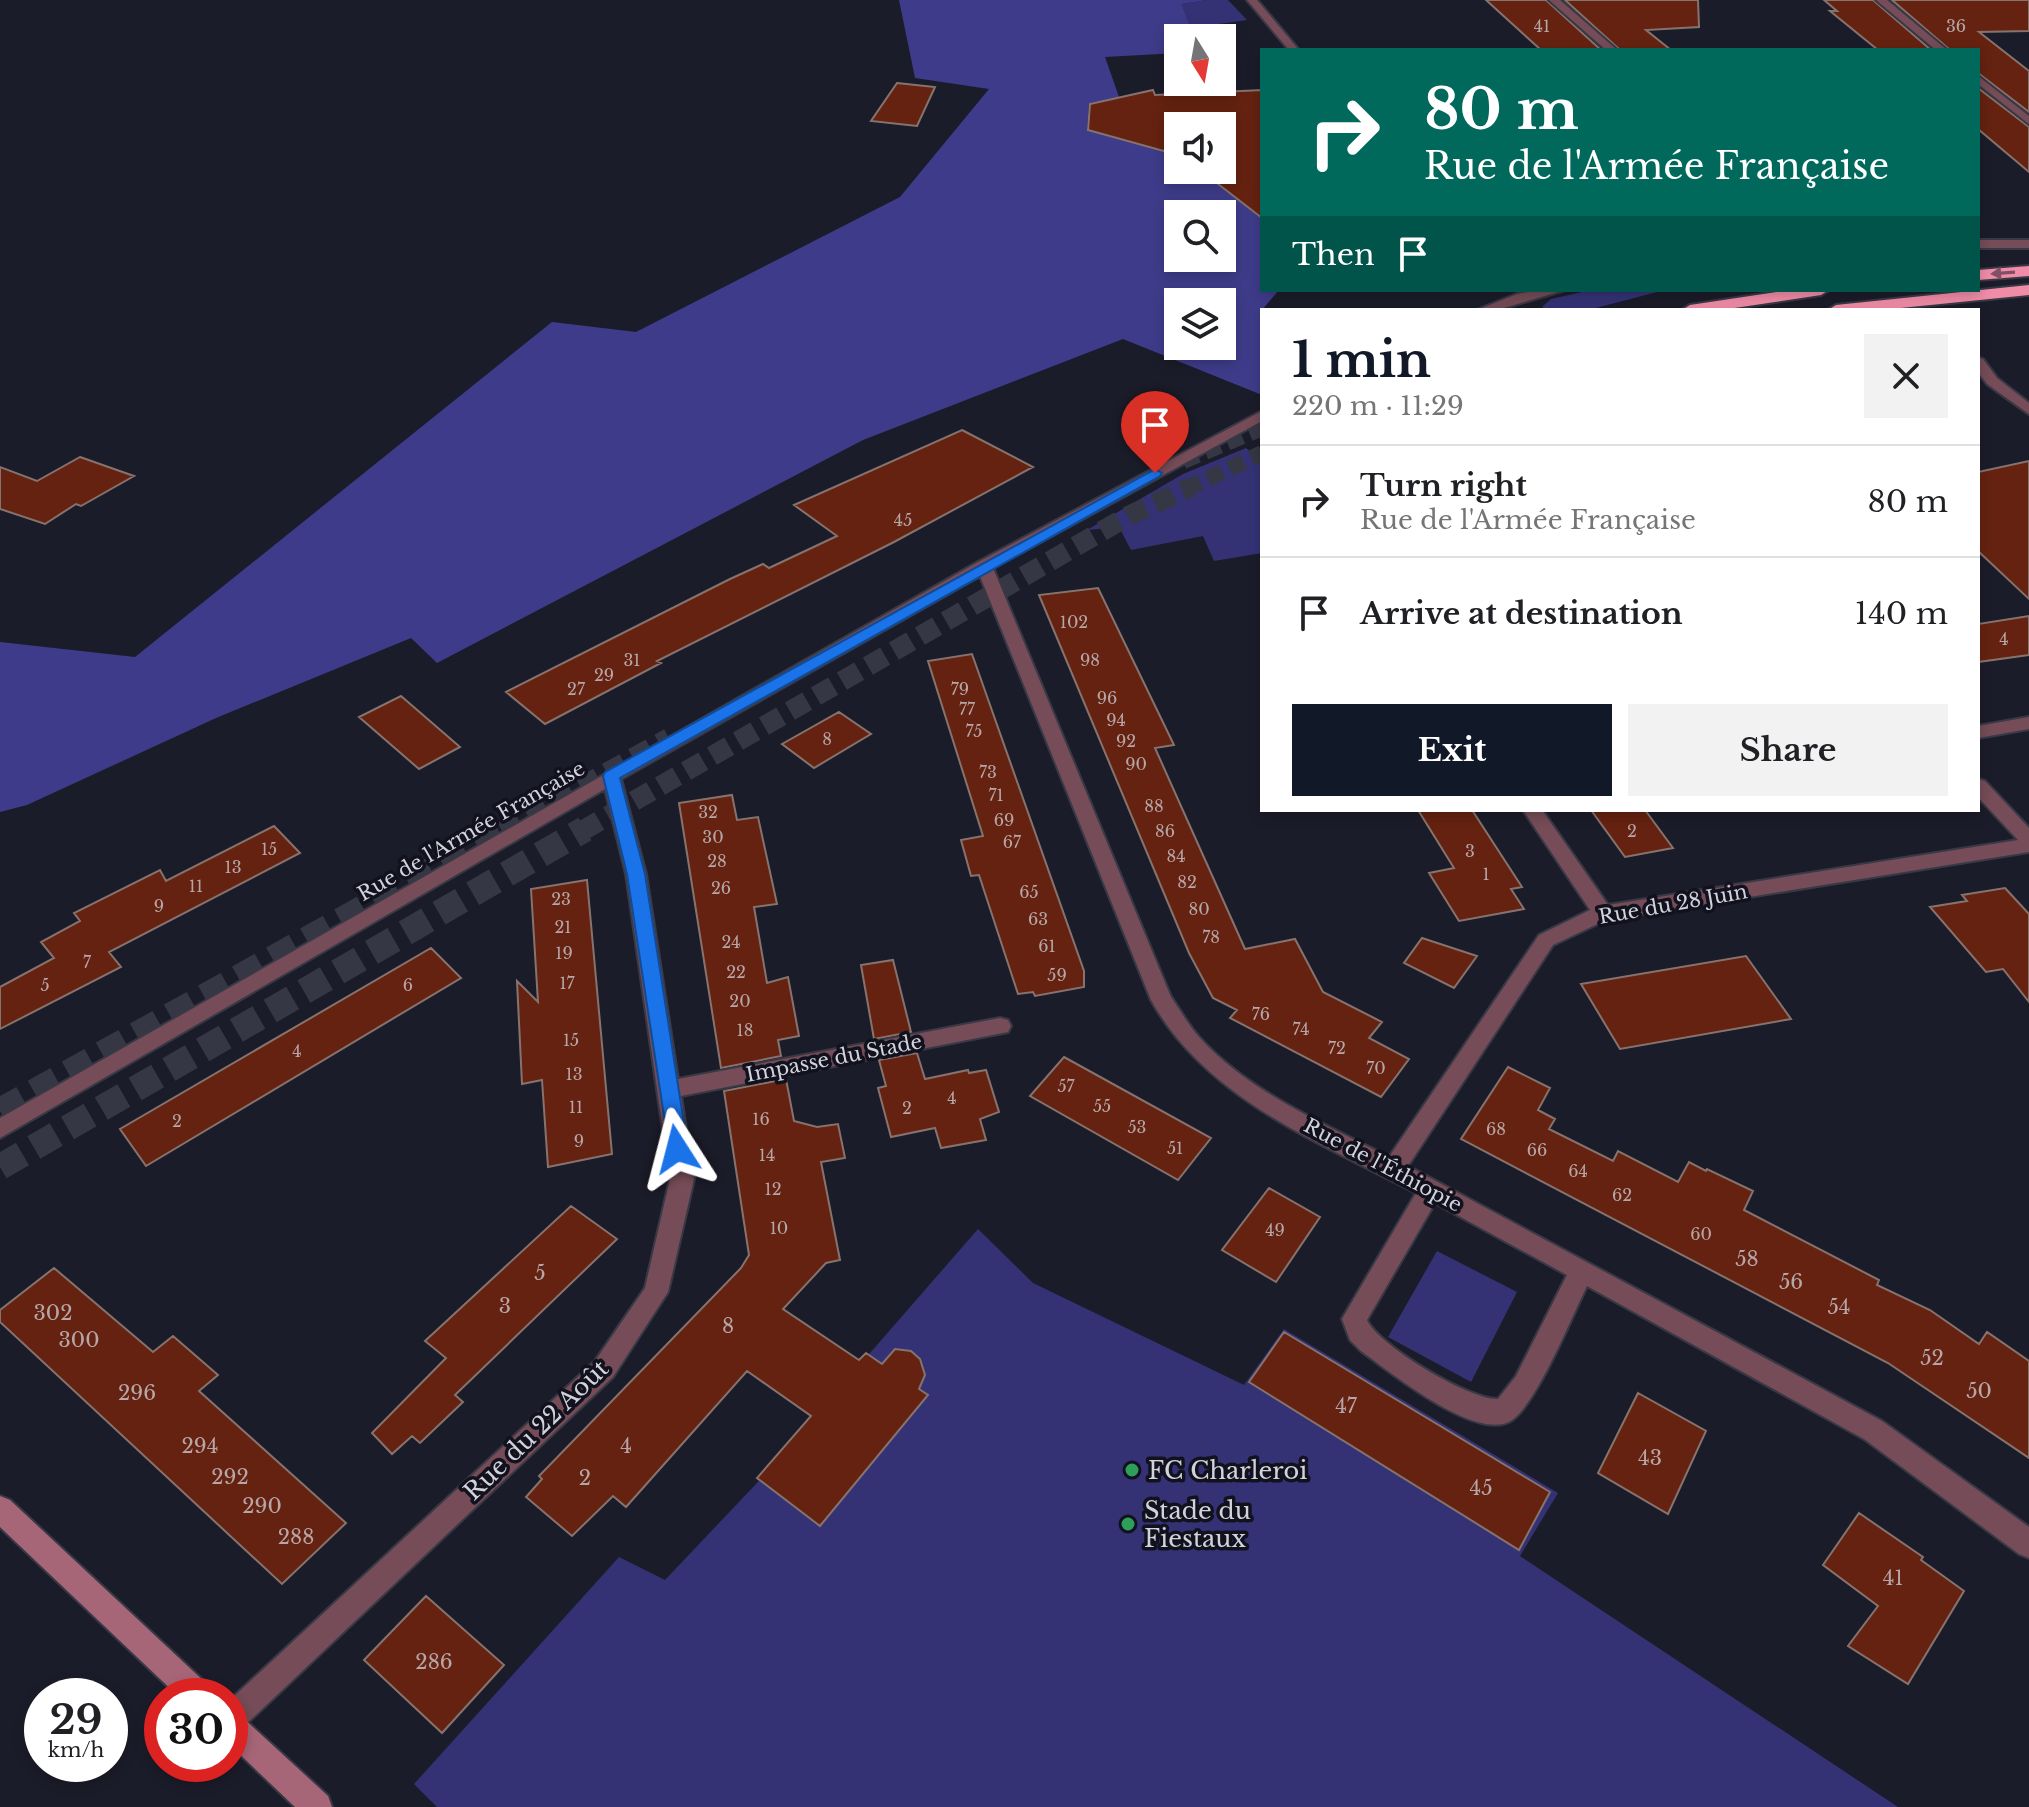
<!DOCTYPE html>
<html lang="en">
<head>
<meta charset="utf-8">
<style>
	body { margin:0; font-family:"Libre Baskerville",serif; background:#f2f2f2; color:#202124; height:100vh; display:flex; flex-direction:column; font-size:30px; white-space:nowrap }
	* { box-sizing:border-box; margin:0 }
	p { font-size:26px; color:#757577 }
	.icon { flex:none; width:44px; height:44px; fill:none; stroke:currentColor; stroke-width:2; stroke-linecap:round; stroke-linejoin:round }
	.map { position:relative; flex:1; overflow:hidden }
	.details { position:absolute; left:1260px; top:308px; width:720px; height:504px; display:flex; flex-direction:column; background:#fff; border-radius:0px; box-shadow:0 4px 12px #0003 }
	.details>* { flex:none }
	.hud { position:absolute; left:1260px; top:48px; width:720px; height:244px; border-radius:0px; box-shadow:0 4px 12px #0003; background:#00695c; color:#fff; overflow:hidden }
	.needle { width:52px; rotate:169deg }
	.controls { position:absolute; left:1164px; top:24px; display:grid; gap:16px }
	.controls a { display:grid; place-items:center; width:72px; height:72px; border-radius:0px; background:#fff; box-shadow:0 4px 12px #0003; font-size:40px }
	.speed { position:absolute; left:24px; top:1678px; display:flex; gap:16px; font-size:40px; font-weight:700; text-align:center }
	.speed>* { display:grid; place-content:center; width:104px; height:104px; border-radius:50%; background:#fff; box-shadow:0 4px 12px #0003; line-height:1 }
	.speed small { font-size:20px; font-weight:400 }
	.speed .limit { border:12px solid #d22; background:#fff; color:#111 }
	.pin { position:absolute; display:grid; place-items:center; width:68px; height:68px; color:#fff; margin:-82px -34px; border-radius:50% 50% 50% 0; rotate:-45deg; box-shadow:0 0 8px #0007 }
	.pin .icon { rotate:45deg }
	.me { position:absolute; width:88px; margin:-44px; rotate:351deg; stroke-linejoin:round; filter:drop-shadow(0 0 6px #0008) }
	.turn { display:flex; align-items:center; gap:28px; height:168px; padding:0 32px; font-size:36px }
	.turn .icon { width:104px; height:104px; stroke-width:2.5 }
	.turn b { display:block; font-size:56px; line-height:68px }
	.then { display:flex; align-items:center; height:76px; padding:0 32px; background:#0003; gap:16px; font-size:30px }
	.round { display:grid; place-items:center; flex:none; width:84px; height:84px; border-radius:0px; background:#f2f2f2 }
	.overview { display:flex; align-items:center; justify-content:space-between; height:136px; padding:0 32px }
	h1 { font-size:48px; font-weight:800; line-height:60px; color:#111827 }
	.cta { display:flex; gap:16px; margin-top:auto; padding:16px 32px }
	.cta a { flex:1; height:92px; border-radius:0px; background:#111827; color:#fff; font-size:32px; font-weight:800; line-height:92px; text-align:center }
	.cta a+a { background:#f2f2f2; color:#202124 }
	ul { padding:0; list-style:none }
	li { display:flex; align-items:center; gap:24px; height:112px; padding:0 32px; border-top:2px solid #e0e0e0 }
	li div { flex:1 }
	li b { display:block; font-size:30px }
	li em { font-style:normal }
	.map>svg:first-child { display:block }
	.green { fill:#343275 }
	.forest { fill:#3e3c8a; fill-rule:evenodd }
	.building { fill:#652210; stroke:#86736e; stroke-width:2 }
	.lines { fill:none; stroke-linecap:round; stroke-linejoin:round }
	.highway-tunnel-far2 { stroke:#363744; stroke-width:16; stroke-dasharray:16 8; stroke-linecap:butt }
	.highway-tunnel-far1 { stroke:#363744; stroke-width:20; stroke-dasharray:20 10; stroke-linecap:butt }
	.highway-tunnel { stroke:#363744; stroke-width:26; stroke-dasharray:26 13; stroke-linecap:butt }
	.street-casing { stroke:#383945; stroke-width:4 }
	.secondary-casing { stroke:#383945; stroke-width:4 }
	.highway-casing { stroke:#383945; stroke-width:4 }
	.street { fill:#754c57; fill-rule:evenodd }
	.secondary { fill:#a76678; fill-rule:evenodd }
	.highway { fill:#f18ca8; fill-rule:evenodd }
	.oneway { fill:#824f64 }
	.route { fill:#1a73e8; stroke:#114b97; stroke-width:2 }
	.leisure-dot { fill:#2e9e5b; stroke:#12121f; stroke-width:3 }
	.labels { text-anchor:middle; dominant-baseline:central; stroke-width:7; stroke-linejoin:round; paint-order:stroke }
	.number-label { font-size:16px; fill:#b6a6a8 }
	.street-label { font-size:20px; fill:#d1d2db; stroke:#12121f }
	.near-number-label { font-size:20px; fill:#b6a6a8 }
	.near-street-label { font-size:24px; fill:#d1d2db; stroke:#12121f }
	.near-poi-label { font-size:24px; fill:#d1d2db; stroke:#12121f; text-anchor:start }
</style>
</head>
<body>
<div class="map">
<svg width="2029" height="1807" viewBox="0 0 2029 1807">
	<rect width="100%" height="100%" fill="#1b1c29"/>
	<!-- green -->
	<path class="green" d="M1207,0H1228L1247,20L1191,28L1180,4Z
		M1591,290H1665L1588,310H1547L1542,307L1551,299Z
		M1246,448L1262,460V553L1214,561L1203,536L1131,550L1119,527L1087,530L1183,474Z
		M978,1229L1033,1283L1244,1385L1284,1329L1558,1493L1520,1556L1898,1807H437L414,1784L619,1557L665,1580L756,1484Z
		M1437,1251L1517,1292L1471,1382L1388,1337Z"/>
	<!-- forest -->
	<path class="forest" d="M899,0H1207L1181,4L1195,38H1178V53L1105,57L1119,97L1089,104L1087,129L1178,155V170H1200L1262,219V290H1279L1262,310V395L1123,339L863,440L437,663L411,638L216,718L27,805L0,812V642L135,657L552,322L636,332L900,197L989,89L915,78ZM1178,214H1222V258H1178ZM1178,302H1222V346H1178Z"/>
	<!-- building -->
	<path class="building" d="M1486,0H1546L1601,50H1541Z
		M1565,0H1698L1699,27L1646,30L1671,50H1620Z
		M1824,0H1873L1931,50H1878L1830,11H1837Z
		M1892,0H2029V31L1979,32L2029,71V112L1978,73V50H1950Z
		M897,83L935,87L917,126L871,121Z
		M1978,88L2029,127V172L1978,129Z
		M1153,90L1155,95L1262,90V218L1200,170H1222V126H1178V155L1088,130L1090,104Z
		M962,430L1033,467L894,542L657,661L661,663L545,724L506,692L730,579L763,564L769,568L837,536L794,505Z
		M80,457L134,476L81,506L76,504L45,524L0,509V467L37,481Z
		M2029,461V599L1978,551V472Z
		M1098,588L1174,745L1155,748L1245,949L1295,939L1323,992L1382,1022L1369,1038L1409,1059L1381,1097L1230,1018L1237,1010L1213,998L1189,953L1039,595Z
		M2029,616V655L1978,662V624Z
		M972,654L1084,971V987L1035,996L1033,992L1018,994L979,875L971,876L961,840L983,836L928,661Z
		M401,696L460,747L419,769L359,717Z
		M839,712L871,734L814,768L782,744Z
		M732,795L737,820L758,817L777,904L754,907L767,983L788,977L799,1036L778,1040L781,1056L721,1068L679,803Z
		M1418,810H1472L1522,887L1511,889L1524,909L1459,921L1429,873L1454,868Z
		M1591,810H1645L1673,848L1625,857Z
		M274,826L300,853L109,952L121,967L0,1029V987L54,958L41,942L80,921L74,913L160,870L166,881Z
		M587,880L612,1154L548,1167L542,1080L522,1084L517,981L538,1002L531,889Z
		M2005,888L2029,914V1002L2003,969L1986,972L1930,907L1967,901L1962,895Z
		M1422,938L1477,956L1454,988L1404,963Z
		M431,948L461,978L146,1166L120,1129Z
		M1746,956L1791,1019L1620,1049L1581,984Z
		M893,960L911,1032L874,1039L861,965Z
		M917,1053L925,1079L968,1070L969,1073L986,1070L999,1112L980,1119L986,1140L941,1148L935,1128L891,1137L878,1088L886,1086L879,1060Z
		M1064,1057L1211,1138L1178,1180L1030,1096Z
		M1508,1067L1550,1088L1538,1110L1555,1119L1549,1129L1613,1161L1618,1151L1678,1182L1689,1162L1706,1171L1707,1169L1753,1191L1744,1210L1879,1280L1877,1285L1930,1310L1979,1344L1987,1332L2029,1361V1458L1888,1363L1461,1139Z
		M786,1079L794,1121L817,1127L838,1124L845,1158L821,1162L840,1260L826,1263L783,1309L859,1360L866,1353L882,1364L895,1349L911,1351L920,1359L925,1375L919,1389L928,1395L820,1526L757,1478L811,1416L747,1371L626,1507L613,1496L572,1536L526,1497L542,1479L539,1476L741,1268L749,1255L724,1091Z
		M1269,1188L1320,1217L1276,1282L1222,1250Z
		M571,1206L617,1239L455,1395L463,1402L442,1422L420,1443L412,1436L392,1454L372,1433L446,1358L425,1341Z
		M54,1268L153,1352L173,1336L218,1375L199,1391L346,1523L282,1584L0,1322V1310Z
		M1284,1332L1550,1492L1519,1550L1249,1382Z
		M1638,1393L1706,1431L1668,1514L1598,1473Z
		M1859,1513L1923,1557L1921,1560L1964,1591L1908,1684L1848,1646L1878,1606L1823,1565Z
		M426,1596L504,1665L442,1733L364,1660Z"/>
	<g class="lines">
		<!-- highway-tunnel-far2 -->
		<path class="highway-tunnel-far2" d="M1183,461L1262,428
			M1186,489L1262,453"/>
		<!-- highway-tunnel-far1 -->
		<path class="highway-tunnel-far1" d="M502,831L669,738
			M582,831L1130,515L1191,487"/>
		<!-- highway-tunnel -->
		<path class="highway-tunnel" d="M0,1111L505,829
			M0,1167L585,829"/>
		<defs>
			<path id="street" d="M1247,0H1257L1299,50H1289Z
				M1549,0H1560L1617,50H1606Z
				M1876,0H1887L1947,50H1936Z
				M1978,76L2029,116V124L1978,84Z
				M1978,240H2029V248H1978Z
				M1538,290H1565L1497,310H1477L1517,294Z
				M1978,358L1983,359L1997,378L2029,403V414L1987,384L1978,372Z
				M1262,411V421L993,568L1171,997C1180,1010 1189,1026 1200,1038C1249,1092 1325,1124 1389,1157L1539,935L1590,910L1523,810H1542L1608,905L2018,840L1978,797V779L1985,781L2029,828V852L1606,920L1553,945L1408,1166L1882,1421L2029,1527V1558L2019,1554L1864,1439L1587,1286C1572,1316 1537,1403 1512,1420C1478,1444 1389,1371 1361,1351L1350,1340L1342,1319L1416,1193C1321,1143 1206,1099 1151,1000L980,576L621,779L646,874L678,1079L1000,1018L1008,1020L1011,1026L1008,1032L681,1096L694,1179L668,1292L613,1377L240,1730L230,1735V1700L595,1361L645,1288L670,1179L626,874L605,789L0,1138V1118L978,562ZM1435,1203L1567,1275L1516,1376L1498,1399C1469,1400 1378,1345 1367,1320Z
				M2029,717V729L1978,738V726Z"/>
			<path id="secondary" d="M0,1496L10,1500L209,1686L214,1696H178L0,1527Z
				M230,1710L240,1715L328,1796L332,1807H295L230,1745Z"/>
			<path id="highway" d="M2029,266V276L1978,280V270Z
				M2029,285V295L1881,310H1828L1836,305Z
				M1790,290H1829L1821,295L1721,310H1682L1690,305Z"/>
		</defs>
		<!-- street casing -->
		<use href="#street" class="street-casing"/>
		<!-- secondary casing -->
		<use href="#secondary" class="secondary-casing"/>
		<!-- highway casing -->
		<use href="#highway" class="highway-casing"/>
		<!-- street -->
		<use href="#street" class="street"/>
		<!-- secondary -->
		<use href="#secondary" class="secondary"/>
		<!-- highway -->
		<use href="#highway" class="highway"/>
	</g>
	<!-- one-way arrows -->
	<defs><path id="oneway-solid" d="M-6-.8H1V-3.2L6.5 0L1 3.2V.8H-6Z" transform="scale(2)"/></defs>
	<use class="oneway" href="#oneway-solid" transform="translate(2003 273) rotate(176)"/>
	<!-- route -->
	<path class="route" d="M1155,469L1162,473L1160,476L620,778L645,874L688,1149L685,1155L677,1158L670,1155L627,874L603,776L605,772Z"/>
	<!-- markers -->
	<g class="leisure-dot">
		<circle cx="1132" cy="1470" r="8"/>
		<circle cx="1128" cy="1524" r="8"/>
	</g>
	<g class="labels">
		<!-- number labels -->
		<g class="number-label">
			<text x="1542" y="26">41</text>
			<text x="1956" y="26">36</text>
			<text x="903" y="520">45</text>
			<text x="1074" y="622">102</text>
			<text x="2004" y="639">4</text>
			<text x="632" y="660">31</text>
			<text x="1090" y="660">98</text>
			<text x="604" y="675">29</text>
			<text x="576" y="689">27</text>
			<text x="960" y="689">79</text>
			<text x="1107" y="698">96</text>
			<text x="967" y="709">77</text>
			<text x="1116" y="720">94</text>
			<text x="974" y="731">75</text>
			<text x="827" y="739">8</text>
			<text x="1126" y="741">92</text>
			<text x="1136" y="764">90</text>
			<text x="988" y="772">73</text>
			<text x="996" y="795">71</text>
			<text x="1154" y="806">88</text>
			<text x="708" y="812">32</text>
			<text x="1004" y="820">69</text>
			<text x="1165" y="831">86</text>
			<text x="1632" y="831">2</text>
			<text x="713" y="837">30</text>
			<text x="1012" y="842">67</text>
			<text x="269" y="849">15</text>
			<text x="1470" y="851">3</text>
			<text x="1176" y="856">84</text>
			<text x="717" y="861">28</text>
			<text x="233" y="867">13</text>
			<text x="1486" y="874">1</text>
			<text x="1187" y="882">82</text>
			<text x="196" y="886">11</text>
			<text x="721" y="888">26</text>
			<text x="1029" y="892">65</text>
			<text x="561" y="899">23</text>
			<text x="159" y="906">9</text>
			<text x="1199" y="909">80</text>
			<text x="1038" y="919">63</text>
			<text x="563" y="927">21</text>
			<text x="1211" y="937">78</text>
			<text x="731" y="942">24</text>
			<text x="1047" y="946">61</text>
			<text x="564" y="953">19</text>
			<text x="87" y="962">7</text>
			<text x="736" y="972">22</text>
			<text x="1057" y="975">59</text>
			<text x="567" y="983">17</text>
			<text x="45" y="985">5</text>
			<text x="408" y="985">6</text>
			<text x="740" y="1001">20</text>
			<text x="1261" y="1014">76</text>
			<text x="1301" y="1029">74</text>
			<text x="745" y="1030">18</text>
			<text x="571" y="1040">15</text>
			<text x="1337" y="1048">72</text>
			<text x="297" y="1051">4</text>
			<text x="1376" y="1068">70</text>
			<text x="574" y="1074">13</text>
			<text x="1066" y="1086">57</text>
			<text x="952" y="1098">4</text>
			<text x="1102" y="1106">55</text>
			<text x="576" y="1107">11</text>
			<text x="907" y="1108">2</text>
			<text x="761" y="1119">16</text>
			<text x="177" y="1121">2</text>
			<text x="1137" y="1127">53</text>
			<text x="1496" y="1129">68</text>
			<text x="579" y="1141">9</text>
			<text x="1175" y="1148">51</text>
			<text x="1537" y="1150">66</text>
			<text x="767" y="1155">14</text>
			<text x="1578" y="1171">64</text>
			<text x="773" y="1189">12</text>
			<text x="1622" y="1195">62</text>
			<text x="779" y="1228">10</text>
			<text x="1275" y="1230">49</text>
			<text x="1701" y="1234">60</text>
		</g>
		<!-- street labels -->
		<g class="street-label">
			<text transform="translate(471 831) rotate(-30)">Rue de l'Armée Française</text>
			<text transform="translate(1673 904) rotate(-10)">Rue du 28 Juin</text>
			<text transform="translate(834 1058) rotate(-11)">Impasse du Stade</text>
			<text transform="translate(1383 1165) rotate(28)">Rue de l'Éthiopie</text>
		</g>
		<!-- near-number labels -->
		<g class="near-number-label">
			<text x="1747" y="1259">58</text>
			<text x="540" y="1273">5</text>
			<text x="1791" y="1282">56</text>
			<text x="505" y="1306">3</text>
			<text x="1839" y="1307">54</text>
			<text x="53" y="1313">302</text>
			<text x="728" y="1326">8</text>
			<text x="79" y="1340">300</text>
			<text x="1932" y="1358">52</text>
			<text x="1979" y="1391">50</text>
			<text x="137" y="1393">296</text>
			<text x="1346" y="1406">47</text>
			<text x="200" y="1446">294</text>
			<text x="626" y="1446">4</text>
			<text x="1650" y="1458">43</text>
			<text x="230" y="1477">292</text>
			<text x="585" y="1478">2</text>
			<text x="1481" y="1488">45</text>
			<text x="262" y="1506">290</text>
			<text x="296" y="1537">288</text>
			<text x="1893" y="1578">41</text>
			<text x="434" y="1662">286</text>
		</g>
		<!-- near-street labels -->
		<g class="near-street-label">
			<text transform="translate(536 1430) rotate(-44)">Rue du 22 Août</text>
		</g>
		<!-- near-poi labels -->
		<g class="near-poi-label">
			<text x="1148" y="1470">FC Charleroi</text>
			<text x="1144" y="1510">Stade du<tspan x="1144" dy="28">Fiestaux</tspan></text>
		</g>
	</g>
</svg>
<div class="controls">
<a><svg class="needle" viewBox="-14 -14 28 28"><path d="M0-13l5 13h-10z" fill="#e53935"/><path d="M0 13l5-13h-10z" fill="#757577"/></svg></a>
<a><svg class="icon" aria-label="sound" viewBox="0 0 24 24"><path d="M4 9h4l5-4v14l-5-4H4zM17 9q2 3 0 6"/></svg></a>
<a><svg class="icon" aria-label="search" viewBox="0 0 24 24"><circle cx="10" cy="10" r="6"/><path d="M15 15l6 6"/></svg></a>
<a><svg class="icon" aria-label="layers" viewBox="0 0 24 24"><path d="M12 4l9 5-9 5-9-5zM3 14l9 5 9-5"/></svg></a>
</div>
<div class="speed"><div>29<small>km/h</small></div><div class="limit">30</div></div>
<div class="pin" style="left:1155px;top:473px;background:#d93025"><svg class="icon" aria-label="arrive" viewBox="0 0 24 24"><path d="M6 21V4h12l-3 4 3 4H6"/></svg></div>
<svg class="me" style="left:677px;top:1149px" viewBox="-20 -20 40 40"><path d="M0-17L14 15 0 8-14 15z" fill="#1a73e8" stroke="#fff" stroke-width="4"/></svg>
<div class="hud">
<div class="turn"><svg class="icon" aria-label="right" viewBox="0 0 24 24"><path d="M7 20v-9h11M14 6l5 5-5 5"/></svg><div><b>80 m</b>Rue de l'Armée Française</div></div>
<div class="then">Then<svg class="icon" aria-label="arrive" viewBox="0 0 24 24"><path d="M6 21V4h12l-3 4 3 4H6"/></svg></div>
</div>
<section class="details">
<div class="overview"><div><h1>1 min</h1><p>220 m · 11:29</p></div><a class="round"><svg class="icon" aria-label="close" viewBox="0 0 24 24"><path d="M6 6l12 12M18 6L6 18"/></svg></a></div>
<ul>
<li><svg class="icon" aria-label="right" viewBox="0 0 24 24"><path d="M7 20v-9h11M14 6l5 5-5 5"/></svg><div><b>Turn right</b><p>Rue de l'Armée Française</p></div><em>80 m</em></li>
<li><svg class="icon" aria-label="arrive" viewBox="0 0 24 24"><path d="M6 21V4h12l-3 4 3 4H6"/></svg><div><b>Arrive at destination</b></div><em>140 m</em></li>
</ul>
<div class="cta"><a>Exit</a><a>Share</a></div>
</section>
</div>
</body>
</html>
